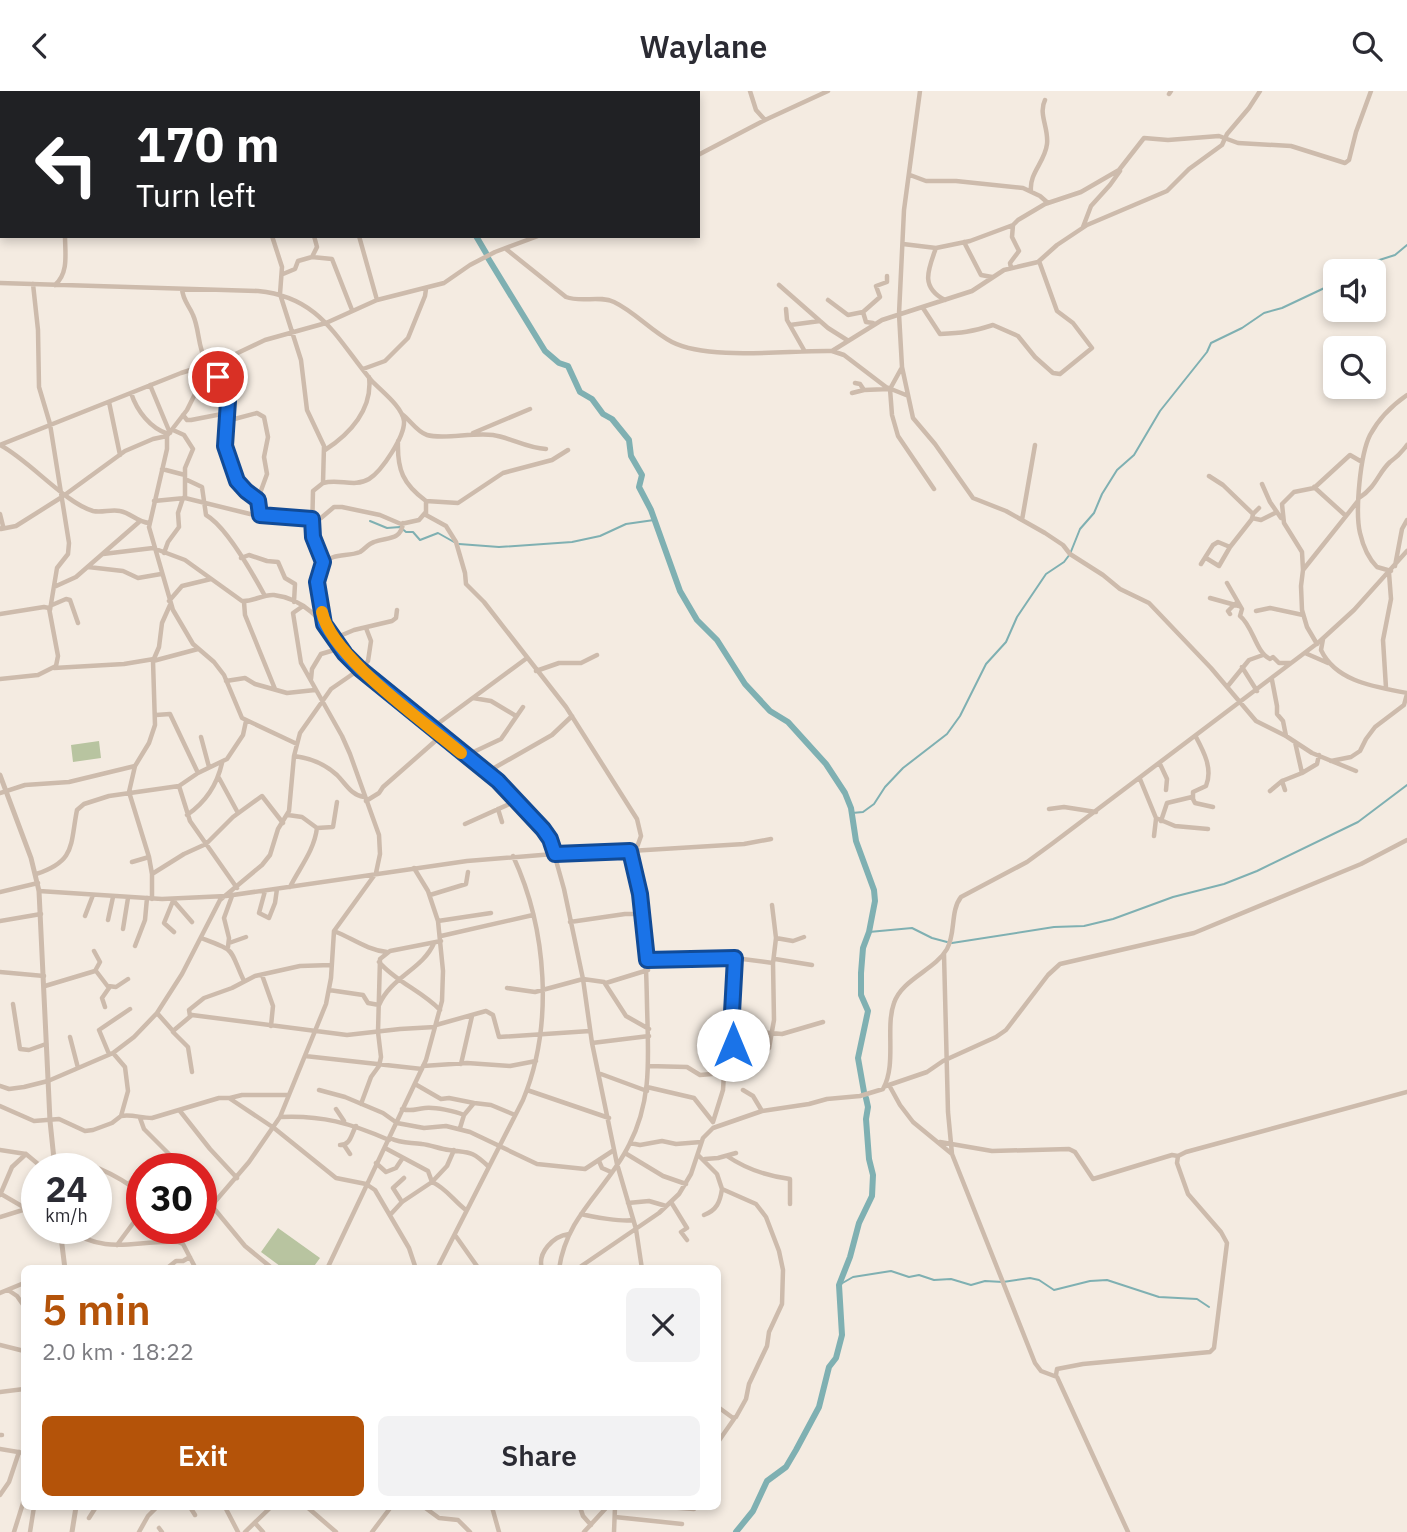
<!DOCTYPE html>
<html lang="en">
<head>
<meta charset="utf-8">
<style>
	body { margin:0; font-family:"IBM Plex Sans",sans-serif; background:#f2f2f3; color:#2b2b33; height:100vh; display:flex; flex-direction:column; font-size:26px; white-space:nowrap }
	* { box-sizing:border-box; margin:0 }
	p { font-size:23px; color:#7c7c81 }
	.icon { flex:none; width:38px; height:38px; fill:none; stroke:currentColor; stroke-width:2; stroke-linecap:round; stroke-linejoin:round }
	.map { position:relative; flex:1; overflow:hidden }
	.sheet { position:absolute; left:21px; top:1174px; width:700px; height:245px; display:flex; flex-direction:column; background:#fff; border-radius:10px; box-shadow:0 4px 10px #0003 }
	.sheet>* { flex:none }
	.top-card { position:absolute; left:0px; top:0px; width:700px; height:147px; box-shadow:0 4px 10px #0003; background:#202124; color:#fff; overflow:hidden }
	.controls { position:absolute; left:1323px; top:168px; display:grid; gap:14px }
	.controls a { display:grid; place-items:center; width:63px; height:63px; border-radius:10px; background:#fff; box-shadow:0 4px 10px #0003; font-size:35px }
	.speed { position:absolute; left:21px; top:1062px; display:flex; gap:14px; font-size:35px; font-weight:700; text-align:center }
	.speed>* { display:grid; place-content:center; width:91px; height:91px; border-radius:50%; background:#fff; box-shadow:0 4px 10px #0003; line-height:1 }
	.speed small { font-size:18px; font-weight:400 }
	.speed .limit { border:10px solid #d22; background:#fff; color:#111 }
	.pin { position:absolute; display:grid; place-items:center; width:60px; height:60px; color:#fff; margin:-30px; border:4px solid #fff; border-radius:50%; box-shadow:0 2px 7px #0007 }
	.me { position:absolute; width:77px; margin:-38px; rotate:0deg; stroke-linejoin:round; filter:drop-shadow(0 0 5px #0008) }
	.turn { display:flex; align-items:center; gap:24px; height:147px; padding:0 21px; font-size:32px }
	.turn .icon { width:91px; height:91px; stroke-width:2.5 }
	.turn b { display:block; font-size:49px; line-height:60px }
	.round { display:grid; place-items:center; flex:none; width:74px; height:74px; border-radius:10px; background:#f2f2f3 }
	.headline { display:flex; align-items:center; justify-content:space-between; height:119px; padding:0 21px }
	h1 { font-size:42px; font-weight:600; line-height:52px; color:#b45309 }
	.action { display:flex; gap:14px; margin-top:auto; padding:14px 21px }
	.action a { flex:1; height:80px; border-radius:10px; background:#b45309; color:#fff; font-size:28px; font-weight:600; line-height:80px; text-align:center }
	.action a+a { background:#f2f2f3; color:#2b2b33 }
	header { display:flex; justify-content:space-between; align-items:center; height:91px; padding:0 21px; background:#fff; font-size:32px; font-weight:600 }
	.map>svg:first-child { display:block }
	.green { fill:#b8c4a0 }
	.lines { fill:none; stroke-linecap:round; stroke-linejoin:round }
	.stream { stroke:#7fb0b2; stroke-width:2 }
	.river { stroke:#7fb0b2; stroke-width:6 }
	.minor { stroke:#cdbbac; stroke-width:4.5 }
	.tertiary { stroke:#cdbbac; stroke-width:5 }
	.route-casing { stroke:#114b97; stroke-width:18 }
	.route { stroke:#1a73e8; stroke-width:12 }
	.slow { stroke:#f59e0b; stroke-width:12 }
</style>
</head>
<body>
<header><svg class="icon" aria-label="back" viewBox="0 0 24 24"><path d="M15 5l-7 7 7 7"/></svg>Waylane<svg class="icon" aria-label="search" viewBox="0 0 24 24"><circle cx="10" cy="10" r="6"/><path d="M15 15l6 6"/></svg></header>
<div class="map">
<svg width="1407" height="1441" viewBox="0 0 1407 1441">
	<rect width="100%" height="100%" fill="#f4ebe1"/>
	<!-- green -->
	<path class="green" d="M99,650L101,667L73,671L71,654Z
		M278,1137L320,1167L312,1178H284L261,1161Z"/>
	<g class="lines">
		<!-- stream -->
		<path class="stream" d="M1362,180L1373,171L1395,164L1407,154
			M370,430L387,437L400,436L406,441H413L420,449L438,442L454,451
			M459,453L499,456L572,451L600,445L626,433L654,429
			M852,722L863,721L874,713L885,696L903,677L947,643L960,625L986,573L1006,551L1017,526L1046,483L1064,471L1070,463L1080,438L1094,422L1102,403L1117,379L1134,364L1160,320L1207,261L1211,252L1242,237L1264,222L1282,217L1335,192
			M869,841L912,837L932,847L947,851
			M952,852L1054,836L1084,835L1113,828L1173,806L1224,793L1257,780L1358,731L1407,694
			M839,1194L853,1186L891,1180L909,1186L919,1184L934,1189L951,1188L971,1194L985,1190L1003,1191L1030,1187L1039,1189L1054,1199L1090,1190L1107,1189L1159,1206L1197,1208L1209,1216"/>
		<!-- river -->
		<path class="river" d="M434,0V2
			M476,145L486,162
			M488,167L545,260L559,272L568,275L580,301L592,308L603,323L612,328L629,349L631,365L642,384L639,396L651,419L680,500L697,529L717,549L745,593L770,620L788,631L826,673L845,702L851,717L856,750L874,799L875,810L869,841L863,857L861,882V904L868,920L858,967L864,1001
			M736,1441L753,1420L767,1390L786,1376L796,1359L819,1316L829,1276L836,1267L842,1244L839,1194L850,1166L859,1132L872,1105L873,1084L869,1068L866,1028L868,1016L866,1007"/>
		<!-- minor -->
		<path class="minor" d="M67,0L71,2
			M750,0L756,19L765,29
			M920,0L904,119L899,223L902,276L913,327L935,353L973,407L1006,420L1045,442L1063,454L1070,463L1103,484L1120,498L1149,512L1211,577L1256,630L1286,645L1312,662L1356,680
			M61,2V0
			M287,2V0
			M546,2L547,0
			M1169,3L1171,0
			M698,64L765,29L828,0
			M910,84L926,90H956L1023,97L1040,105L1048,112
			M1031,100C1029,82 1045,71 1047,53C1049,37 1038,23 1045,9
			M1083,136L1091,115L1110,94L1120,80
			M272,145L282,176L280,203L301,269L307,319L324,355L323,392L313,400L312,442L323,472L317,491L324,532
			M314,145L317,156L312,166L332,168L352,219
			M359,145L377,209
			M964,151L981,184L992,186
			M903,153L936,157L970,150L1013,134L1018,129L1045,113L1081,101L1119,79L1144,47L1168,49L1219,45L1238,52L1291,55L1345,72L1349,69L1356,41L1371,0
			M936,157C928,179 920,196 945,209
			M506,158L566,206C582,212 599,204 614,211C635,221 651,240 672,251C710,270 788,259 832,260L844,264L886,296L906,304
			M1011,177L1010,172L1019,160L1012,146L1013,134
			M283,183L295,178L298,170L312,166
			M0,192L258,200C320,206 336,247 371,289C381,300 402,315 404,330C405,345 382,380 369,388C354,397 339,387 323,392
			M33,193L38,239L39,296L50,333L69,452L68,463L57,477L50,519
			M55,194C69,182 65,162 65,145
			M779,194L828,237L847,249
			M182,198C183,210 189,214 193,224C200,240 197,255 207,273
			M828,209L848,224L863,221L866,231L873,232
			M923,217L940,243C962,242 971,241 993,234L1018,245L1035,266L1053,282L1060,283L1092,257L1073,232L1057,220L1039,170
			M786,218L787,229L804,259
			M863,221L880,206L876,195L887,191V185
			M790,234L820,230
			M832,260L882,229L972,200L1004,179L1038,171L1057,154L1087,134L1167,100L1189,78L1222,54L1227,43L1249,17L1260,0
			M220,270L219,290L228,310L225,355L237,390L258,409
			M210,273L187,319L167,345V358L149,436L173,519L193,553L214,571L224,584L242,627L297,653
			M363,278L385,270L408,247L425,205L426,198
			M901,278L890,298L892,324L898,345L934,398
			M855,292L860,293L864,299
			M150,294L170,342
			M131,302C137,320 150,337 168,343
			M852,302L864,299L889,298
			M109,311L120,364
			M402,323C410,329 417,341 427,344C444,349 473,341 493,344C512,347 526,357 546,358
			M183,324L187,329H191L227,322
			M227,330L257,322L264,326L268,346L264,366L267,383L259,405L260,424
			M173,339L184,344L193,358L185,377V407
			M473,342L530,318
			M398,350C397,379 403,393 426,410V424L446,435L456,451L465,482L466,493L484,511L566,616L637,728L641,745L636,759
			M0,354L181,282L225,268L265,249L326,232L377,209L444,192L470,174L495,161L538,145
			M0,354C29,369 65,412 93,420C102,422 111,418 120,420C131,422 137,431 149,432
			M325,359C350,343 373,318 369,286
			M162,378L185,384
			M185,388L202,396L206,424C227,436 253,483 265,505
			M1262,393L1270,411L1281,427
			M1314,396L1346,425
			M66,403L125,360L153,348L167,345
			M1359,407C1377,395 1378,382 1390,371C1397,366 1402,361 1407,354
			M154,410L185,407L250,423L294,427H321L334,416H342L380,424L401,433L419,429L425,422
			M426,410L458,412L503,382L552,369L568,359
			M0,423L3,435L1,438
			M1253,423L1259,417
			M1252,427L1261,429L1277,421
			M1022,429L1035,354
			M1,438L16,435L62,406
			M164,462L168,451L179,436L178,422L183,407
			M103,463L153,457L185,469L242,510C253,511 263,503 274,504C317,509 333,551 360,578L465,665L487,681L528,721L550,748L564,798L583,888L592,952L617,1073L636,1138L642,1178
			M241,467L249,464L267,470L278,471L285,487L295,493L294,511
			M1206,467L1219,475L1230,456
			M323,472C333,462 348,466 360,461C365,458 368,453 374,451C387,446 401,450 403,432
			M1201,473L1213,454L1218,451L1230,456L1252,428L1253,423L1223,394L1209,385
			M1395,475L1402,438L1407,429
			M88,476L123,480L138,487L161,483
			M1303,479L1302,461L1284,432L1282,413L1294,401L1314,397L1350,364L1362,371
			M1391,480L1377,476C1368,467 1363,455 1360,442C1355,421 1360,364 1370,344C1379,327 1391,315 1407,304
			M1227,492L1242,518L1240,525C1253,535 1256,562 1270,568L1273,566L1279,572H1291
			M54,496L76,486L139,431
			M1210,507L1239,515
			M169,510L182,495L211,488
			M244,511L245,524L275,598
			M52,514L66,508L70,509L78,532
			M1256,520L1270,517L1303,524
			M0,523L44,516L49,517L58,565L56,575L38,584L0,588
			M1230,523L1228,520L1235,513
			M335,547L354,539L392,530L396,527L397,519
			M1323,548L1321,559C1336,591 1376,596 1407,602
			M1317,553L1307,536L1302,519L1301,495L1303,479L1358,410
			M1305,562L1328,572
			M153,570L198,558
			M1242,576L1257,600
			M54,577L124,573L154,568
			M536,580L559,572H581L597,564
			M311,588L312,578L321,563L341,557
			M1272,589L1277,615V623L1283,630L1286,645
			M226,590L245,587L255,593L287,602L315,599
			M1227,596L1249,569L1263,564
			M1386,597L1383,549L1391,508L1389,482
			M473,607L491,610L516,625
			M156,624L170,623L198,682
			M432,637L527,567
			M201,646L209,676
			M1196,646C1204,661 1213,678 1206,695L1193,701V708L1195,712L1213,716
			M294,665C311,667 325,673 337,684C346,693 351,704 364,706
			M465,665L501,648L523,616
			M1331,670L1351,666L1360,660L1366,648L1375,636L1404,614L1407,603
			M1160,673L1167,688L1166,699
			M487,681L552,644L572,625
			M1302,682L1317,673L1319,664
			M219,687L238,722
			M1140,688L1156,727L1175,735L1208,738
			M179,695L190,730L237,797
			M1285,699L1282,690L1302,682L1295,651
			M1270,700L1282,690
			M0,702L25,694L69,691L135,675
			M366,710L379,702L383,696L441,645
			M498,718L502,731
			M1049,718L1064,716L1096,721
			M187,724C206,711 217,694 222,672
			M288,724L302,726L317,737C314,760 300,776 290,796
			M1161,730L1167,712L1192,706
			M465,733L516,710
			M317,737L333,736L337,711
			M1154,745L1156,728
			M132,771L149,766
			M36,783C76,770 70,754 77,719L84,713L109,705L179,695L198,682L227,668L243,644L246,630
			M152,783L184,763L206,753L233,726L262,705L283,732
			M39,800L162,808L226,805L467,770L590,760H630L744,753L771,748
			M265,800L259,822L269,827L275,812L277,798
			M0,801L38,792
			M430,804L466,793L468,781
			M152,808V783L149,766L129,701L135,675L149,652L155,634L153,570L159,556L162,532L170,514
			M172,808L192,831
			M173,810L164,832L174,841
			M85,825L93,804
			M108,829L113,806
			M0,830L41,823
			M438,830L491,822
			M570,831L625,823H643
			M123,838L128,807
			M334,840C352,847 367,859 387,861
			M441,845L533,824
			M201,847C238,861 228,856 244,890
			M776,847L793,850L804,846
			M229,852L246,846
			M135,855L145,829L147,807
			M228,856L229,847L224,827L232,805
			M944,863L948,1021L952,1063
			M775,868L812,874
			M647,869L727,866L773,872
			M379,871C396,891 422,900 440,919
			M96,880L109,897L102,907L105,916
			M0,881L44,885
			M262,884L273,915L271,935
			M606,892L648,879
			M45,895L95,880L100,871L94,860
			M108,895L116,896L128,888
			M507,897L535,901L583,888L604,891L626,925L649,938
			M329,899L363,904L368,912L379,914C391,886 423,878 434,852
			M13,913L20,958L29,959L46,953
			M157,922L173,940L192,924L347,944L400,938L435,936
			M190,925L189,919L204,907L232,897L255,885L300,875L331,874
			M436,934L486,920L493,924L499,946L590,940
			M173,941L188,956L192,981
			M733,942L760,941L782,943L823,931
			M70,946L78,977
			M592,952L649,945
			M733,954L734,946L731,940L735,867
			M109,963L99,939L130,918
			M305,965L422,978
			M461,973L472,925
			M423,975L467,972L510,975L536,970
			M648,975L687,976L700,984L724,982L723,999L713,1031
			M601,983L647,1000
			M724,984L761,965L769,957L774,929L773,872L776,847L772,814
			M415,993L441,1008L449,1007L474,1012
			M889,994L900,1014L913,1031L952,1063L1035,1272L1041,1280L1057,1286L1128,1441
			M0,995L9,998L24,996L48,990L113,962L134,946L157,922L182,883L220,809L262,774L270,764L278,738L289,720L294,665L300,642L331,598L360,578L368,570L371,550L366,537
			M886,995L927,981L943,970L996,946L1006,939L1048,884L1060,873L1194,842L1361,773L1407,749
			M647,996L694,1007L713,1031
			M319,999L345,1006L383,1022L397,1032L424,1037L446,1035L470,1041L537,1073L585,1078L614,1059
			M527,999L609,1027
			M743,999L753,1005L762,1020
			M230,1007L242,1004H288
			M361,1013L371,986L379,975L381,966L378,941L380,868L390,860L441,850
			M0,1015L34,1030L59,1028L85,1040L93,1039L112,1032L121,1025L128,1000L125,976L113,962
			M336,1018L344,1030
			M402,1018C412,1021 415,1018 425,1017C435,1016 455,1020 464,1024
			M180,1020L210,1058L237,1087
			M121,1025C132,1023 140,1027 152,1027L219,1007H229L274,1037L336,1087L366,1093L375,1099L409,1157L416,1178
			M280,1026C322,1024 350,1032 389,1049
			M140,1027L144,1038L184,1078
			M460,1037L464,1024L474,1012L491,1014L515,1024
			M390,1047C402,1053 410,1051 422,1053C431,1054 440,1058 449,1059C470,1062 471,1059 488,1075
			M940,1051L992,1060L1069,1058L1075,1061L1093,1088L1172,1064L1178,1065
			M630,1052L640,1054L662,1050L676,1053L701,1051
			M340,1054C351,1054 351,1043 356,1035
			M344,1054L350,1063
			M385,1057L428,1080L432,1091L447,1075L454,1059
			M0,1059L26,1063L44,1078
			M625,1062L663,1085L686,1093
			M698,1064L717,1083L722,1098L756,1113L766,1126L779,1160L783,1179L782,1213L769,1241L767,1255L749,1293L746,1308L736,1326L733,1327L718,1316
			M53,1065C85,1069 116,1083 142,1103
			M727,1065C746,1078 767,1085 790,1088V1113
			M705,1068L718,1067L736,1062
			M599,1070L602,1077L611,1081
			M376,1072L386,1081L396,1077L402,1068
			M129,1093L138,1080L149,1070
			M201,1099L214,1112
			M1,1103L37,1124
			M0,1104L12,1076L26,1063
			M402,1111L393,1097L404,1087
			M671,1111L687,1137L681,1141L687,1149
			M628,1112L649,1110L666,1115
			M212,1115L245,1155L273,1178
			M581,1123C592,1126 623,1131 633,1129
			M390,1124L402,1111L432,1091C446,1097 454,1110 466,1119
			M704,1124C717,1119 720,1111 722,1098
			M0,1126L26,1118
			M201,1127L249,1071L280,1026L326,913L331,887L334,840L376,782L380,763L379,744L350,663L342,645L301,572L293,522L303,515
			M96,1130L101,1121
			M67,1138C109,1165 132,1149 178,1151L183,1153L196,1178
			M166,1138L175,1151
			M455,1144L479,1178
			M87,1148L92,1138
			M181,1152L190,1138
			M117,1154L137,1127
			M58,1178L65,1176
			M166,1178L176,1170H183L190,1166
			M327,1178L426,969L442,910L443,880L438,830L428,800L414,777
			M437,1178L523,1009C554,934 547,838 513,765
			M542,1178C537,1162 553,1145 569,1143
			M559,1178C567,1123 607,1099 629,1054C653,1008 648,963 647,913C646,861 644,811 630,760
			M577,1178L659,1122L679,1103L691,1083L703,1047L713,1037L762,1020L809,1013L827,1008L860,1005L883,998C897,973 885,937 894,912C902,888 935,879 947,858C956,842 950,820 961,806L1027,771L1053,752L1319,551L1354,519L1407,460
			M8,1199L17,1205L24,1215
			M0,1202L24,1192
			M0,1254L24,1260
			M1056,1284L1057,1278L1083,1273L1210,1261L1214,1257L1227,1152L1221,1141L1188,1103L1177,1072L1178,1065L1186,1061L1407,1001
			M0,1301L24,1298
			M0,1344H2
			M718,1351L734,1328
			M0,1358L24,1362
			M0,1404L9,1391L19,1361
			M190,1416L195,1424
			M225,1416L238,1441
			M307,1416L336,1441
			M424,1416L439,1427L458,1429L470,1441
			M492,1416L499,1441
			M580,1416L583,1425L591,1434
			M667,1416L694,1418
			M615,1426L682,1433
			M89,1427L96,1416
			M255,1432L263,1441
			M159,1437L162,1441
			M14,1441L24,1409
			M30,1441L34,1416
			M139,1441L148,1425L157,1416
			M245,1441L271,1416
			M372,1441L391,1416
			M584,1441L607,1416
			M614,1441L615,1416"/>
		<!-- tertiary -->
		<path class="tertiary" d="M0,684L31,767L39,800L50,1030L55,1078
			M60,1138L65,1178
			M72,1441L76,1416"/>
	</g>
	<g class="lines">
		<defs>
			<path id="route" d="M218,286L228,310L225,355L237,390L246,400L258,409L260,424L312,428L313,446L323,471L317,491L324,533L345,563L360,578L498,690L543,738L550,748L555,763L630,760L640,803L647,869L735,867L731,940L734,946L733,954"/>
		</defs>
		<!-- route casing -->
		<use href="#route" class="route-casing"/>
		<!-- route -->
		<use href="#route" class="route"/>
		<!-- slow -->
		<path class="slow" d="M322,521C331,566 425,631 461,662"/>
	</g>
</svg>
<div class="controls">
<a><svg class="icon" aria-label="sound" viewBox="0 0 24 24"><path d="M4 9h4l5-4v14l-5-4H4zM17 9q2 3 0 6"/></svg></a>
<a><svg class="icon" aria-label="search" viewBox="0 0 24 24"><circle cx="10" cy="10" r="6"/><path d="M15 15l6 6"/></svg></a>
</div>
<div class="speed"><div>24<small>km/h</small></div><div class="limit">30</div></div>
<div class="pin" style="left:218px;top:286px;background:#d93025"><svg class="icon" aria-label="arrive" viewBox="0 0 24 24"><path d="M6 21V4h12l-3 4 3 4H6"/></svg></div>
<svg class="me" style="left:733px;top:954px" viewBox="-20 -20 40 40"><circle r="19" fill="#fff"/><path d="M0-13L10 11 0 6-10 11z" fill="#1a73e8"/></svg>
<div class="top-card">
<div class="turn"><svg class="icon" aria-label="left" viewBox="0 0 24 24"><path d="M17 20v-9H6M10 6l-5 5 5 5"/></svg><div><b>170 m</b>Turn left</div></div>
</div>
<section class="sheet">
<div class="headline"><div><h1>5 min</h1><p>2.0 km · 18:22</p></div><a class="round"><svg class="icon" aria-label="close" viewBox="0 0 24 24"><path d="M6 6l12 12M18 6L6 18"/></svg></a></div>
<div class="action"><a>Exit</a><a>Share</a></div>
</section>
</div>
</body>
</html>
